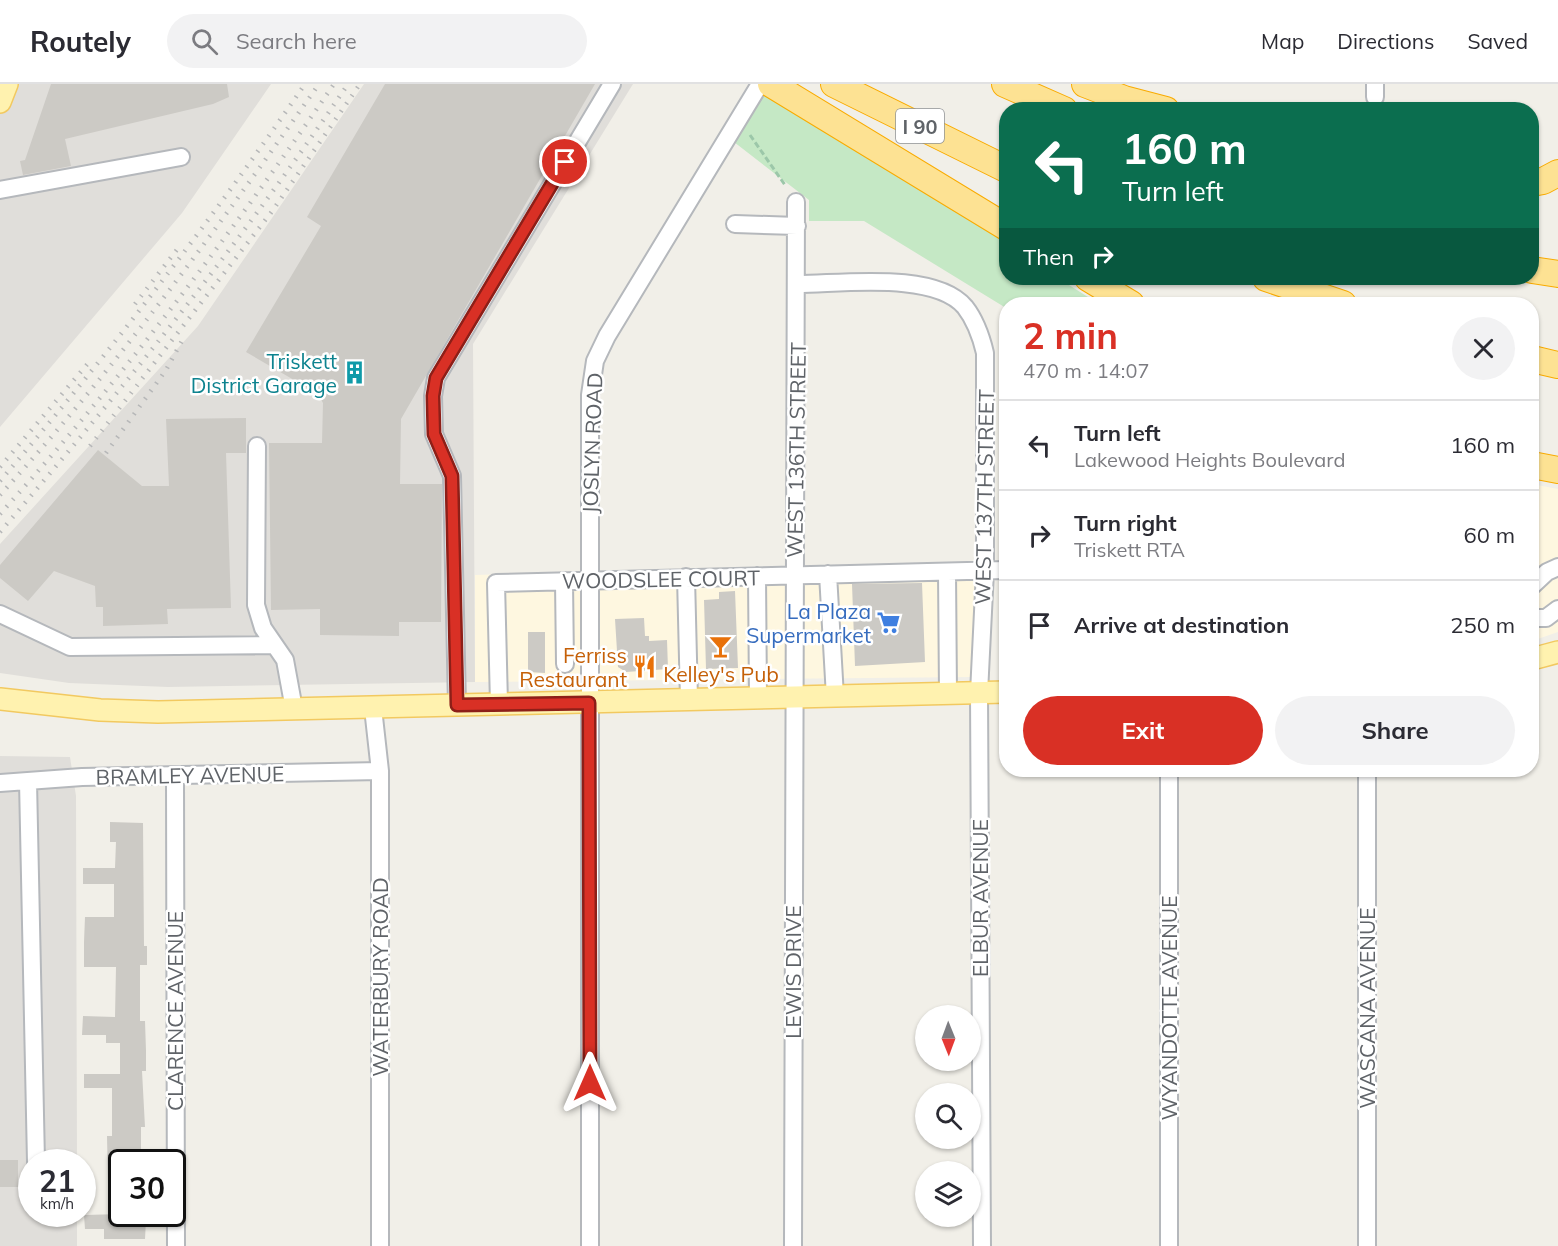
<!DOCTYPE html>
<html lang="en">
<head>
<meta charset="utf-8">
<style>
	body { margin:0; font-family:Mulish,sans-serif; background:#f2f2f3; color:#2b2b33; height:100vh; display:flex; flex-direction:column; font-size:22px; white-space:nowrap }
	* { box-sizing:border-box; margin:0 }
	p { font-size:20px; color:#7c7c81 }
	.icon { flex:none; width:33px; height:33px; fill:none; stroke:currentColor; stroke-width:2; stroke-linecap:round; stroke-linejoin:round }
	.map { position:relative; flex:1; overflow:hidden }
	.panel { position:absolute; left:999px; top:213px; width:540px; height:480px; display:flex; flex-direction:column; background:#fff; border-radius:24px; box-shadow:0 2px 4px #0004 }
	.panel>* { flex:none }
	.banner { position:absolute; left:999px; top:18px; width:540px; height:183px; border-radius:24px; box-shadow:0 2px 4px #0004; background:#0b6e4f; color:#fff; overflow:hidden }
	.needle { width:39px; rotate:179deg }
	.fabs { position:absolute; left:915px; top:921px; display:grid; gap:12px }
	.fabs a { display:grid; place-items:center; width:66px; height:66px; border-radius:50%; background:#fff; box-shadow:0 2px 4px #0004; font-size:30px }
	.speed { position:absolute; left:18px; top:1065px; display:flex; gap:12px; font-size:30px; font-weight:700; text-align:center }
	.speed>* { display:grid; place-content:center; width:78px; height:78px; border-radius:50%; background:#fff; box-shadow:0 2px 4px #0004; line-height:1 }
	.speed small { font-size:15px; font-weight:400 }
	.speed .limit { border:3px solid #111; border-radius:9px; background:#fff; color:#111 }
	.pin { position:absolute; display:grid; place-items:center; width:51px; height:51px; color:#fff; margin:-26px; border:3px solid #fff; border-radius:50%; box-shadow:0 2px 6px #0007 }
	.me { position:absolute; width:66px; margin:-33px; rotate:0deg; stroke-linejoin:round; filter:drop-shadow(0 0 4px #0008) }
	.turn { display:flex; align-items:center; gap:21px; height:126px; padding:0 24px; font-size:27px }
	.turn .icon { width:78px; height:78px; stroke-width:2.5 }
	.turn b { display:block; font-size:42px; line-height:51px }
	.then { display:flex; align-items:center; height:57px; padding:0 24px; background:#0003; gap:12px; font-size:22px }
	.round { display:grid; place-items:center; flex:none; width:63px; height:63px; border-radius:32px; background:#f2f2f3 }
	.headline { display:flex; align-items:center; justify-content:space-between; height:102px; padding:0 24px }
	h1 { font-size:36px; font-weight:700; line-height:45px; color:#d93025 }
	.action { display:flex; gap:12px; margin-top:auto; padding:12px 24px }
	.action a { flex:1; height:69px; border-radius:36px; background:#d93025; color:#fff; font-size:24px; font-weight:700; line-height:69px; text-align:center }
	.action a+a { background:#f2f2f3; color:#2b2b33 }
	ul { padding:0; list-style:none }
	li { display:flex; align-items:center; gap:18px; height:90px; padding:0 24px; border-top:2px solid #e1e1e2 }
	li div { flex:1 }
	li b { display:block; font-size:22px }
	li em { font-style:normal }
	header { display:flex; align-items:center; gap:36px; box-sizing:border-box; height:84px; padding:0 30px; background:#fff; border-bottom:2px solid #e1e1e2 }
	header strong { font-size:28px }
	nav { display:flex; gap:33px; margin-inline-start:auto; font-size:21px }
	.search { width:420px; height:54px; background:#f2f2f3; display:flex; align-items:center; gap:15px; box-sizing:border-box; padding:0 21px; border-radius:33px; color:#7c7c81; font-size:22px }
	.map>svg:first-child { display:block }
	.commercial { fill:#fef7e0 }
	.industrial { fill:#e0deda }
	.green { fill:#c5e8c5 }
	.building { fill:#cccac5 }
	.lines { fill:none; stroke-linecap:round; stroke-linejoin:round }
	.minor-casing { stroke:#b5b8bc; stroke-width:20 }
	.major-casing { stroke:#f2c960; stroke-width:24 }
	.highway-casing { stroke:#f9ab00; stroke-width:28 }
	.path { stroke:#9cc7a9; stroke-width:3; stroke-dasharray:6 3; stroke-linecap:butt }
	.minor { stroke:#fff; stroke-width:16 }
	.major { stroke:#fff2af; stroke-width:21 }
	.highway { stroke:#fde293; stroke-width:26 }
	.rail { stroke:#b6b7b8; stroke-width:4.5; stroke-dasharray:1.5 8; stroke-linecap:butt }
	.route-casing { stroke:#8d1f18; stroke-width:15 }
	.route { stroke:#d93025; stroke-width:10 }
	.labels { text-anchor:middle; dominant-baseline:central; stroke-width:5; stroke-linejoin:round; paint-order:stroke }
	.shield { fill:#fff; stroke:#8f9295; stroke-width:1.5 }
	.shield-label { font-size:20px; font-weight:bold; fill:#5f6368 }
	.culture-label { font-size:21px; fill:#0d838f; stroke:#fff; text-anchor:end }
	.street-label { font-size:21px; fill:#5f6368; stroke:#fff }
	.shop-label { font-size:21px; fill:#366cbe; stroke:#fff; text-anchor:end }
	.food-label { font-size:21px; fill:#c56008; stroke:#fff; text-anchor:end }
</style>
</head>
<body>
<header>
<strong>Routely</strong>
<div class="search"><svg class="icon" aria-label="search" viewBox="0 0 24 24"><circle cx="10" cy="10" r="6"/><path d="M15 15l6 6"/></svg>Search here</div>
<nav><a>Map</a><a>Directions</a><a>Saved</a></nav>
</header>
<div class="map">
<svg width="1558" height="1162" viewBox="0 0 1558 1162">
	<rect width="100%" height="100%" fill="#f1efe8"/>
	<!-- commercial -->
	<path class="commercial" d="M1532,400L1558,405V548L1532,557Z
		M976,478L974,593L475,598V491Z"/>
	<!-- industrial -->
	<path class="industrial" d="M0,0H271L182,129L0,343Z
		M364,0H633L473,260L475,598L168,603L69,599L0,589V460L198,242Z
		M0,672L70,673L76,712L77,1078H32V1130H77V1162H0Z"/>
	<!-- green -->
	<path class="green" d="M763,10L897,88L1006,159V194H1058L1099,220H1006V224L864,137H809V116L734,58Z"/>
	<!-- building -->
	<path class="building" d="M51,0H227L229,13L213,20L65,55L71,82L23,91L20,77L25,76Z
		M385,0H595L401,335L400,400H442L441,538H399V552L320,551V525L271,526L269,359H322L323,319L318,310L246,268L321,142L307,133Z
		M246,334V369H226L231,524L167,525L168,540L103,542V523H96L95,502L54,487L28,517L0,494V481L98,366L142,402H169L166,335Z
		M922,499L925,578L855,582L852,500Z
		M735,507L738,584L706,585L704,516L719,515V508Z
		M644,534L645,552H649V557L667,556L668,585L626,588L618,583L615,535Z
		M528,548H545V589L528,588Z
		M110,738L143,739L144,862H147V881H140V937H145L146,967V987H142L145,1043H141V1072H122V1099L108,1100L107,1052H112V1004H84V990H120V959H106V951H82L83,932L115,933L116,883H84V858L85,833H114V800H83V784H115L116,758H110Z
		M0,1076H18V1103H0Z
		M122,1130V1136H146L145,1155H104V1145H85L84,1131Z"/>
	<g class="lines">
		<defs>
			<path id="minor" d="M1375,0V13
				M0,106L181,73
				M735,140L797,142
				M798,200C841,200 935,187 965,223C976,237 981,252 985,269V487L979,609L982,1162
				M257,362L256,521L263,544L285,576L294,625
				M947,488L948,610
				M828,490L835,613
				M757,492L758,614
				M686,493L689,616
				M564,497L565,580
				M1532,502L1547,488L1558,483
				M0,530L70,563L274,561
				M1532,534H1546L1558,525
				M499,620L496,499L1006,486
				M457,621L452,392L434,350L433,312L436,294L612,0
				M373,624L380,687V1162
				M1169,686V1162
				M175,692L176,1162
				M28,697L36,1078
				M0,699L82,693L380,687
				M590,1162V311L595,277L607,252L760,0
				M793,1162L796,118
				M1367,1162V686"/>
			<path id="major" d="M0,18L7,0
				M1532,575L1558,568
				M0,615L100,626L158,628L1006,608"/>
			<path id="highway" d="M771,0L1006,143
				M834,0L1006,85
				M1005,0L1064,26
				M1085,0L1124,15L1166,26
				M1532,99L1543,97L1558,89
				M1532,186L1558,190
				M1088,194L1131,220
				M1266,194L1343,220
				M1532,275L1558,281
				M1532,381L1558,386"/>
		</defs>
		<!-- minor casing -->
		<use href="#minor" class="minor-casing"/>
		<!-- major casing -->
		<use href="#major" class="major-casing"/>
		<!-- highway casing -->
		<use href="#highway" class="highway-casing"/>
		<!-- path -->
		<path class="path" d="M750,51L785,101"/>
		<!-- minor -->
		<use href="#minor" class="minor"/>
		<!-- major -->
		<use href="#major" class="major"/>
		<!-- highway -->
		<use href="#highway" class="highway"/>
		<!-- rail -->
		<path class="rail" d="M135,220L179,163
			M90,362L273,126L360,0
			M106,369L166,286L183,255
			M0,383L90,277
			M0,397C109,270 210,138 305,0
			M0,411C117,283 219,142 319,0
			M0,430C122,295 231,150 334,0
			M0,448C124,304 242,157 348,0"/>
	</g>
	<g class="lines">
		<defs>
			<path id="route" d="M565,78L436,294L433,312L434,350L452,392L457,621L589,619L590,999"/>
		</defs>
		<!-- route casing -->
		<use href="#route" class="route-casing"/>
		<!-- route -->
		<use href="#route" class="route"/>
	</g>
	<!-- icons -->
	<defs>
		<symbol id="building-bare" viewBox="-9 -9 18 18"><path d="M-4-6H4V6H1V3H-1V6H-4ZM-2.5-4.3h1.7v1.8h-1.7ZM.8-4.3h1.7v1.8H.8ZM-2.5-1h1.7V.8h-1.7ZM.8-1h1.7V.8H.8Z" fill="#0f9aa8" stroke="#fff" stroke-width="2.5" paint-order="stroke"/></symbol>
		<symbol id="supermarket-bare" viewBox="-9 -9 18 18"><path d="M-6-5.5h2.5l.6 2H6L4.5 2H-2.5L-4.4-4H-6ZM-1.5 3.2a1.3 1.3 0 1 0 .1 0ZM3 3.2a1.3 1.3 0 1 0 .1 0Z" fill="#3f7fe0" stroke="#fff" stroke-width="2.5" paint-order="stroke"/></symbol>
		<symbol id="bar-bare" viewBox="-9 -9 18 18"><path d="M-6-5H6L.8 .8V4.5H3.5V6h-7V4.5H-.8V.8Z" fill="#e8710a" stroke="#fff" stroke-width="2.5" paint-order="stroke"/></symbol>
		<symbol id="restaurant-bare" viewBox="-9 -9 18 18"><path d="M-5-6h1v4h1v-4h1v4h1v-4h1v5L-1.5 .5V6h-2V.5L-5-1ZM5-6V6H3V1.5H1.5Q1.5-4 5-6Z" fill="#e8710a" stroke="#fff" stroke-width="2.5" paint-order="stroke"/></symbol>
	</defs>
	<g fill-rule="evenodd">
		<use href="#building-bare" x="338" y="272" width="33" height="33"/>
		<use href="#supermarket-bare" x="872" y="522" width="33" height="33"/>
		<use href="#bar-bare" x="704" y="546" width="33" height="33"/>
		<use href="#restaurant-bare" x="628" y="566" width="33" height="33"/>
	</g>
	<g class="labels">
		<!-- shield labels -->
		<rect class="shield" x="896" y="25" width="48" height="34" rx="4.5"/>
		<g class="shield-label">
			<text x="920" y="42">I 90</text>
		</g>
		<!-- culture labels -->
		<g class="culture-label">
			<text x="337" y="277">Triskett<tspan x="337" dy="24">District Garage</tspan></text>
		</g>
		<!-- street labels -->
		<g class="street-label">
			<text transform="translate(592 359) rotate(-88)">JOSLYN ROAD</text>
			<text transform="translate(796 366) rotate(-89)">WEST 136TH STREET</text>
			<text transform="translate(984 413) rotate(-89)">WEST 137TH STREET</text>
			<text transform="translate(661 495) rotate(-1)">WOODSLEE COURT</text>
			<text transform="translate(190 691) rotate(-1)">BRAMLEY AVENUE</text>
			<text transform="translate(980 814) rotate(-90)">ELBUR AVENUE</text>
			<text transform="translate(793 888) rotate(-90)">LEWIS DRIVE</text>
			<text transform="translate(380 893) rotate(-90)">WATERBURY ROAD</text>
			<text transform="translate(1169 924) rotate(-90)">WYANDOTTE AVENUE</text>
			<text transform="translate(1367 924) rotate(-90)">WASCANA AVENUE</text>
			<text transform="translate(175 927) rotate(-90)">CLARENCE AVENUE</text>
		</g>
		<!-- shop labels -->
		<g class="shop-label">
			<text x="871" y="527">La Plaza<tspan x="871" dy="24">Supermarket</tspan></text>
		</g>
		<!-- food labels -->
		<g class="food-label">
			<text x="627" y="571">Ferriss<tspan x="627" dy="24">Restaurant</tspan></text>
			<text x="721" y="590" text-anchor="middle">Kelley's Pub</text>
		</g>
	</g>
</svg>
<div class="fabs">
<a><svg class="needle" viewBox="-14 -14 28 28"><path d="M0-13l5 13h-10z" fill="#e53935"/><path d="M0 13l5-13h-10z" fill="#7c7c81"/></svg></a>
<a><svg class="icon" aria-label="search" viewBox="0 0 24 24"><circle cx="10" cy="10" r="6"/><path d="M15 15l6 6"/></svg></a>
<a><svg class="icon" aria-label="layers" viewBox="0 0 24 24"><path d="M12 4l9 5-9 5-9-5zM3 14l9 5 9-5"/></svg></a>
</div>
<div class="speed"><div>21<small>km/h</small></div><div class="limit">30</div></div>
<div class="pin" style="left:565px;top:78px;background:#d93025"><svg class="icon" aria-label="arrive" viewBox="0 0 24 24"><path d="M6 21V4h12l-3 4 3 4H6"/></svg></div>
<svg class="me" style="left:590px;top:999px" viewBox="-20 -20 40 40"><path d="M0-17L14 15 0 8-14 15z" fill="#d93025" stroke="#fff" stroke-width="4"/></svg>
<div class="banner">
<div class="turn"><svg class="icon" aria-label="left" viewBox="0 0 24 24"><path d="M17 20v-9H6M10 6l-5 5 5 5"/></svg><div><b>160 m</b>Turn left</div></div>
<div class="then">Then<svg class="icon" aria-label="right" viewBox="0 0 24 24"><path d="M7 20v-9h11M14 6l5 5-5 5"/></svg></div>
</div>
<section class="panel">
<div class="headline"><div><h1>2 min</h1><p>470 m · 14:07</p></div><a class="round"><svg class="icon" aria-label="close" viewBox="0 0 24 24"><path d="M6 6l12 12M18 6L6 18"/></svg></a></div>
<ul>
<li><svg class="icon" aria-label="left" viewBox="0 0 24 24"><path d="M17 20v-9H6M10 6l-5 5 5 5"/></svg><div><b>Turn left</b><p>Lakewood Heights Boulevard</p></div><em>160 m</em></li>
<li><svg class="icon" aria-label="right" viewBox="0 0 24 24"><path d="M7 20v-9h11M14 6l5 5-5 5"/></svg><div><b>Turn right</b><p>Triskett RTA</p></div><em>60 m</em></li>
<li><svg class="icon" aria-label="arrive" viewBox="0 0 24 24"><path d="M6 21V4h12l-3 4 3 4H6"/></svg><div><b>Arrive at destination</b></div><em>250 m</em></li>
</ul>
<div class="action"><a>Exit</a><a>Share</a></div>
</section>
</div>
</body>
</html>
